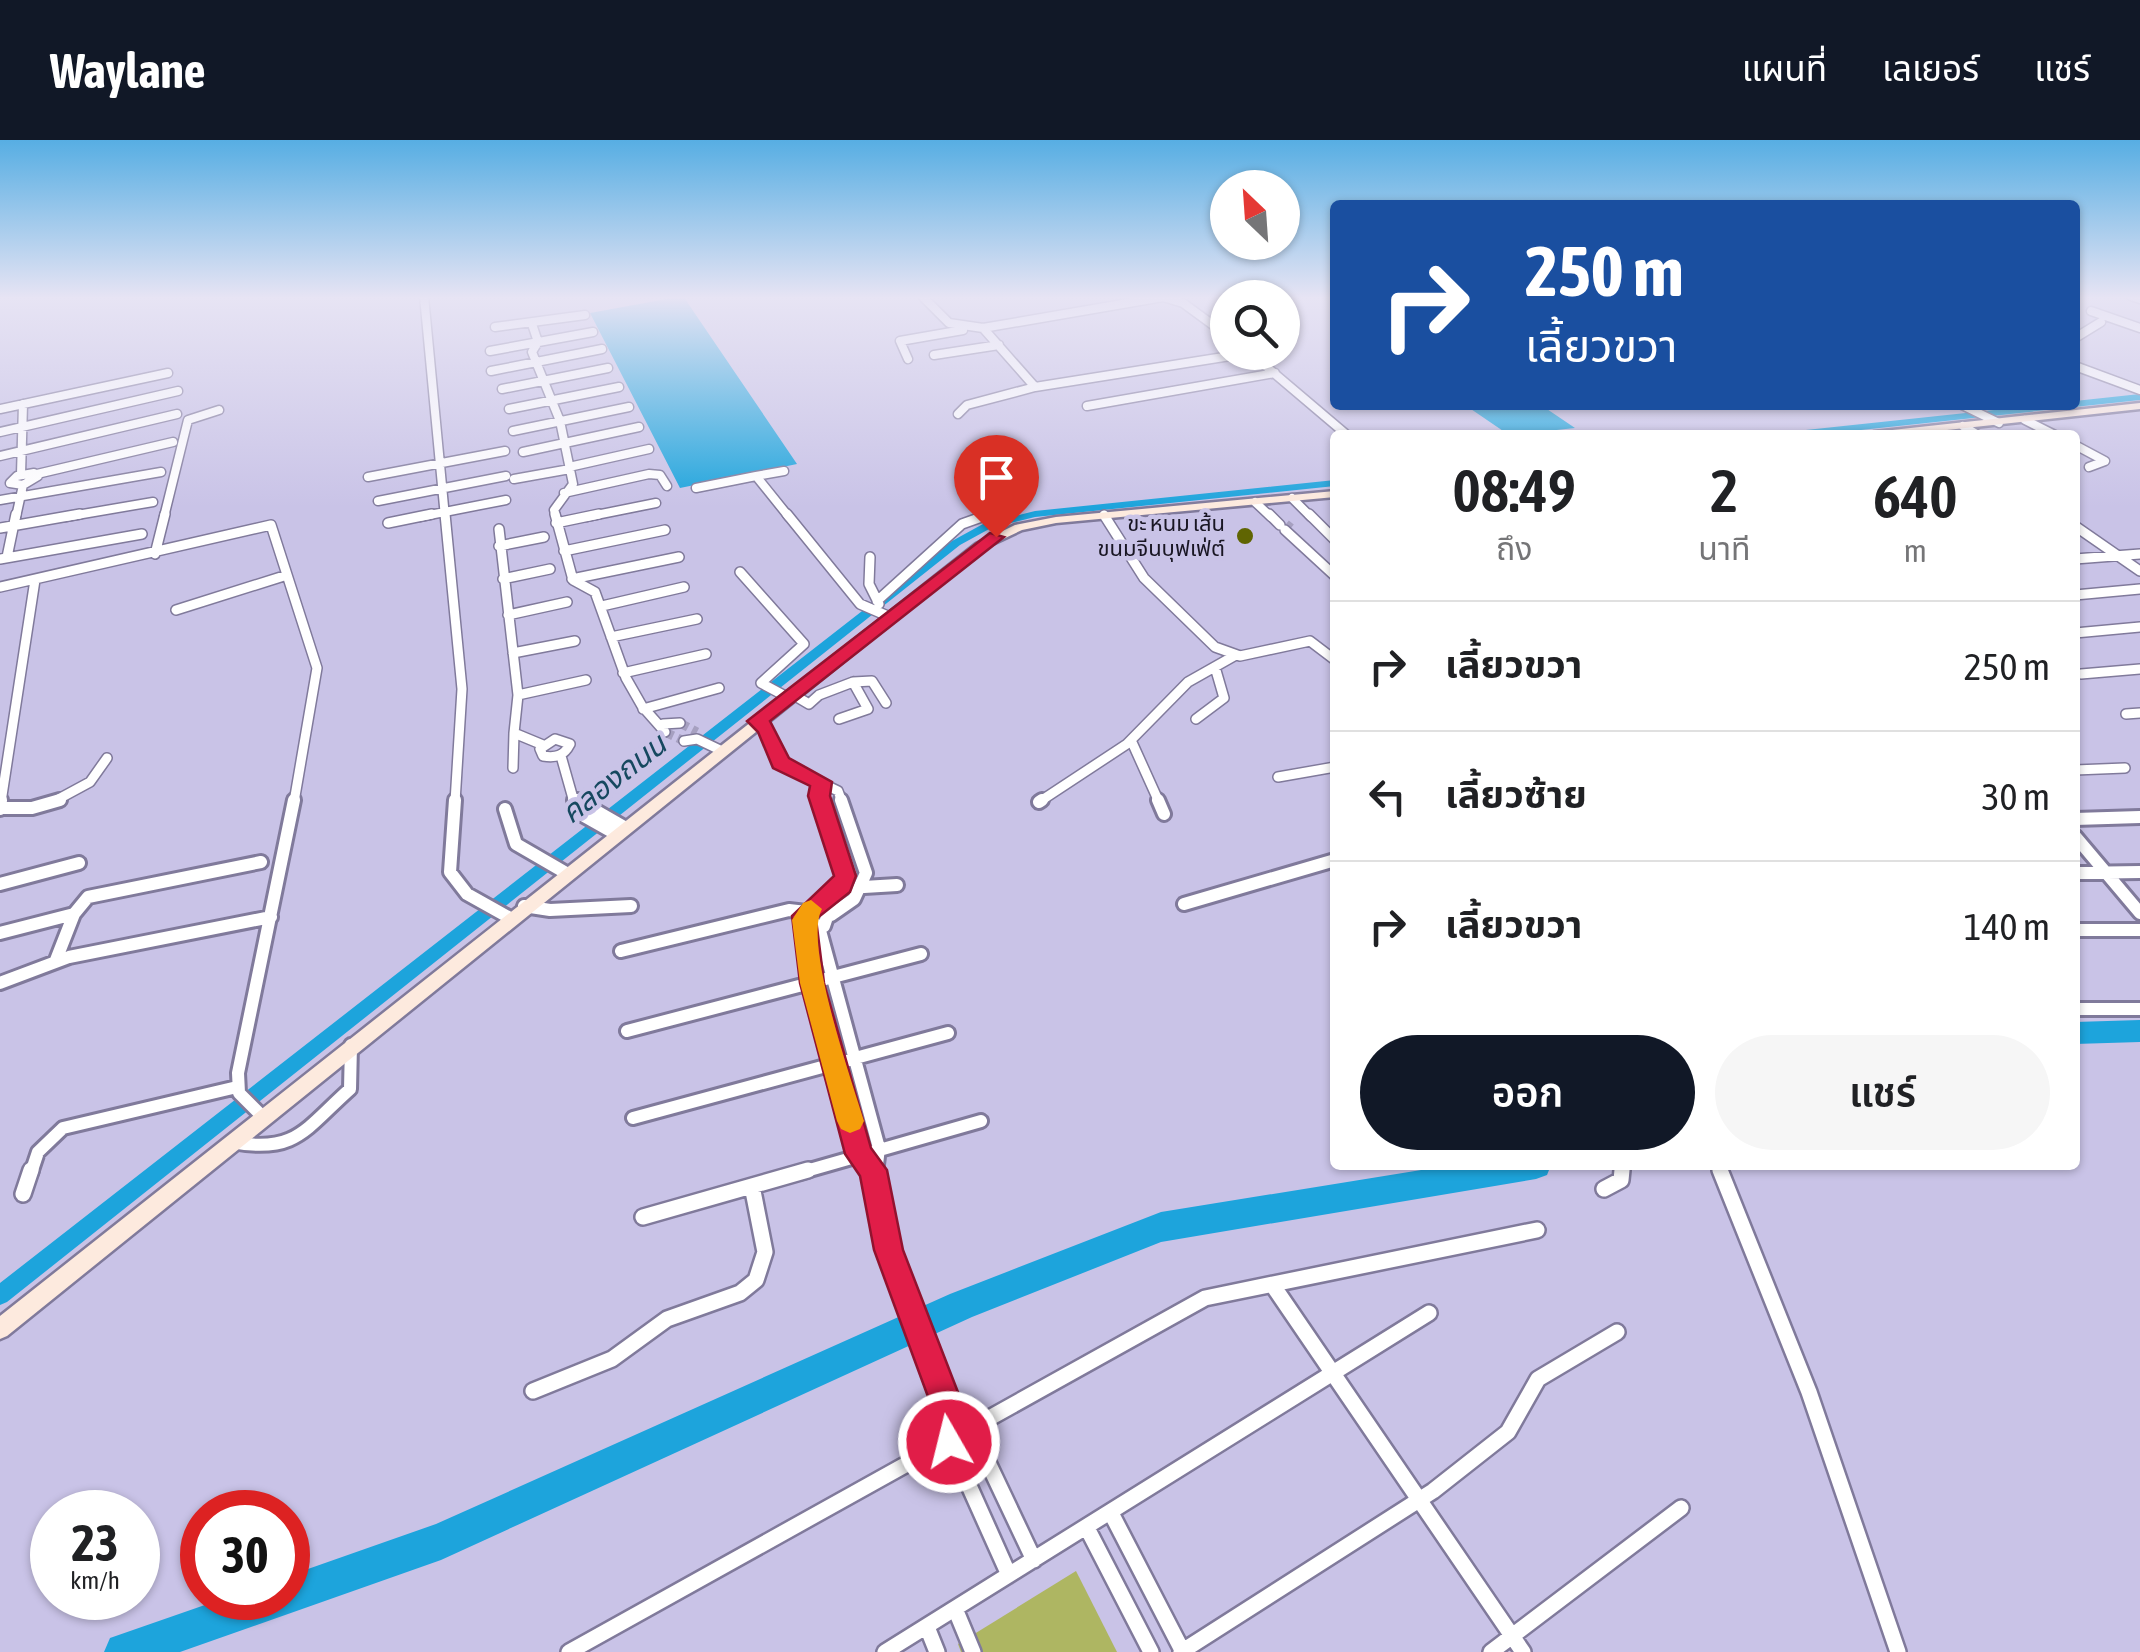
<!DOCTYPE html>
<html lang="th">
<head>
<meta charset="utf-8">
<style>
	body { margin:0; font-family:"Asap Condensed","Noto Sans Thai",sans-serif; background:#f6f6f6; color:#202124; height:100vh; display:flex; flex-direction:column; font-size:38px; white-space:nowrap }
	* { box-sizing:border-box; margin:0 }
	p { font-size:32px; color:#757577 }
	.icon { flex:none; width:55px; height:55px; fill:none; stroke:currentColor; stroke-width:2; stroke-linecap:round; stroke-linejoin:round }
	.map { position:relative; flex:1; overflow:hidden }
	.drawer { position:absolute; left:1330px; top:290px; width:750px; height:740px; display:flex; flex-direction:column; background:#fff; border-radius:10px; box-shadow:0 2px 8px #0004 }
	.drawer>* { flex:none }
	.guide { position:absolute; left:1330px; top:60px; width:750px; height:210px; border-radius:10px; box-shadow:0 2px 8px #0004; background:#1a4fa0; color:#fff; overflow:hidden }
	.needle { width:65px; rotate:335deg }
	.buttons { position:absolute; left:1210px; top:30px; display:grid; gap:20px }
	.buttons a { display:grid; place-items:center; width:90px; height:90px; border-radius:50%; background:#fff; box-shadow:0 2px 8px #0004; font-size:50px }
	.speed { position:absolute; left:30px; top:1350px; display:flex; gap:20px; font-size:50px; font-weight:700; text-align:center }
	.speed>* { display:grid; place-content:center; width:130px; height:130px; border-radius:50%; background:#fff; box-shadow:0 2px 8px #0004; line-height:1 }
	.speed small { font-size:25px; font-weight:400 }
	.speed .limit { border:15px solid #d22; background:#fff; color:#111 }
	.pin { position:absolute; display:grid; place-items:center; width:85px; height:85px; color:#fff; margin:-102px -42px; border-radius:50% 50% 50% 0; rotate:-45deg; box-shadow:0 0 10px #0007 }
	.pin .icon { rotate:45deg }
	.me { position:absolute; width:110px; margin:-55px; rotate:352deg; stroke-linejoin:round; filter:drop-shadow(0 0 8px #0008) }
	.turn { display:flex; align-items:center; gap:35px; height:210px; padding:0 30px; font-size:45px }
	.turn .icon { width:130px; height:130px; stroke-width:2.5 }
	.turn b { display:block; font-size:70px; line-height:85px }
	.eta { display:flex; justify-content:space-evenly; align-items:center; height:170px; text-align:center }
	.eta b { font-size:60px; font-weight:600; line-height:70px }
	.action { display:flex; gap:20px; margin-top:auto; padding:20px 30px }
	.action a { flex:1; height:115px; border-radius:60px; background:#111827; color:#fff; font-size:40px; font-weight:600; line-height:115px; text-align:center }
	.action a+a { background:#f6f6f6; color:#202124 }
	ul { padding:0; list-style:none }
	li { display:flex; align-items:center; gap:30px; height:130px; padding:0 30px; border-top:2px solid #e0e0e0 }
	li div { flex:1 }
	li b { display:block; font-size:38px }
	li em { font-style:normal }
	header { display:flex; align-items:center; gap:60px; box-sizing:border-box; height:140px; padding:0 50px; background:#111827; color:#fff }
	header strong { font-size:48px }
	nav { display:flex; gap:55px; margin-inline-start:auto; font-size:35px }
	.map>svg:first-child { display:block }
	.green { fill:#aeb662 }
	.water { fill:#1da4dc }
	.lines { fill:none; stroke-linecap:round; stroke-linejoin:round }
	.canal { fill:#1da4dc; fill-rule:evenodd }
	.river { fill:#1da4dc; fill-rule:evenodd }
	.street-tunnel { stroke:#a6a0c0; stroke-width:9; stroke-dasharray:9 5; stroke-linecap:butt }
	.street-far3-casing { stroke:#807a9b; stroke-width:11 }
	.street-far2-casing { stroke:#807a9b; stroke-width:12 }
	.street-far1-casing { stroke:#807a9b; stroke-width:18 }
	.street-casing { stroke:#807a9b; stroke-width:20 }
	.secondary-casing { stroke:#807a9b; stroke-width:5 }
	.street-far3 { stroke:#fff; stroke-width:8 }
	.street-far2 { stroke:#fff; stroke-width:9 }
	.street-far1 { stroke:#fff; stroke-width:12 }
	.street { stroke:#fff; stroke-width:15 }
	.secondary { fill:#fdeade; fill-rule:evenodd }
	.route { fill:#e11d48; stroke:#92132f; stroke-width:2.5 }
	.slow { fill:#f59e0b }
	.poi-dot { fill:#606502; stroke:#c9c3e7; stroke-width:4 }
	.labels { text-anchor:middle; dominant-baseline:central; stroke-width:9; stroke-linejoin:round; paint-order:stroke }
	.far-poi-label { font-size:22px; fill:#191623; stroke:#c9c3e7; text-anchor:end }
	.water-label { font-size:30px; font-style:italic; fill:#16485f; stroke:#c9c3e7 }
</style>
</head>
<body>
<header>
<strong>Waylane</strong>
<nav><a>แผนที่</a><a>เลเยอร์</a><a>แชร์</a></nav>
</header>
<div class="map">
<svg width="2140" height="1512" viewBox="0 0 2140 1512">
	<rect width="100%" height="100%" fill="#c9c3e7"/>
	<!-- green -->
	<path class="green" d="M1076,1431L1117,1512H961L958,1504Z"/>
	<!-- water -->
	<path class="water" d="M683,156L797,324L680,348L590,173Z
		M1465,265H1541L1575,288L1509,295Z"/>
	<g class="lines">
		<!-- canal -->
		<path class="canal" d="M2140,254V260L1814,295H1782L1787,292L2040,265H2075V261Z
			M1335,340V346L1035,377L991,388L960,405L7,1162L0,1165V1143L952,401L983,384L1035,371Z"/>
		<!-- river -->
		<path class="river" d="M2140,880V902L2075,904V882Z
			M1452,1025H1551L1547,1035L1536,1039L1161,1102L972,1177L441,1420L180,1512H104L110,1498L225,1458H288V1436L436,1384L950,1154L1161,1072Z"/>
		<!-- street-tunnel -->
		<path class="street-tunnel" d="M1286,384L1291,388
			M680,583L697,592
			M665,592L684,601"/>
		<defs>
			<path id="street-far3" d="M424,156L445,377
				M922,156L949,183L983,188L1163,157L1183,163L1228,196
				M2131,156L2140,159
				M2091,171L2140,188
				M532,184L538,202L532,212L560,281L573,344L554,370L556,377
				M495,187L585,175
				M2075,198L2101,182
				M490,211L593,192
				M1249,212L1347,295
				M934,215L999,205
				M908,219L900,201L963,190
				M2075,226L2140,250
				M491,231L602,209
				M1035,247L1249,213
				M502,249L608,228
				M1962,265L1999,283
				M1087,266L1275,233
				M0,269L168,233
				M509,269L619,247
				M958,274L967,265L1035,247L983,188
				M2025,280L2055,295
				M1963,286L1978,295
				M513,291L629,267
				M0,292L178,251
				M2075,305L2105,321L2089,327
				M523,312L639,287
				M0,316L177,274
				M569,327L649,309
				M34,333L38,336L23,345L10,343L17,336Z
				M21,334L23,264
				M37,334L173,302
				M756,336L784,331
				M368,337L505,311
				M514,339L570,329
				M696,348L756,336L789,377
				M564,353L649,334L660,335L667,346
				M1292,358L1311,377
				M0,360L161,332
				M378,361L506,336
				M1255,362L1271,377
				M16,377L23,345
				M65,377L153,362
				M164,377L188,280L219,270
				M419,377L506,360
				M586,377L656,363
				M983,377L1015,366"/>
			<path id="street-far2" d="M445,374L462,549L455,662
				M555,374L573,440L595,452L626,538L642,566L665,592
				M787,374L860,464L890,477
				M1269,374L1280,385
				M1309,374L1335,400
				M1104,375L1144,438L1215,507L1240,516L1310,501L1335,520
				M388,383L432,374
				M556,383L599,374
				M2075,386L2140,431
				M0,388L80,374
				M499,389L518,555L514,593L543,605
				M1285,390L1335,436
				M499,406L544,397
				M564,411L665,390
				M155,414L165,374
				M7,417L16,374
				M870,417L869,444L879,464
				M0,419L142,394
				M2075,419L2140,414
				M740,432L804,504L761,543L787,557
				M503,439L550,429
				M572,439L679,417
				M0,447L271,385L317,528L294,662
				M2075,455L2140,449
				M877,461L962,384L990,374
				M602,466L684,447
				M176,470L284,436
				M508,475L567,462
				M2075,493L2140,487
				M611,497L697,479
				M513,513L575,501
				M623,533L706,514
				M2081,534L2140,529
				M853,542L872,541L886,563
				M792,554L809,564L819,555L853,542L868,569L839,579
				M518,555L586,540
				M643,569L719,548
				M2126,574L2140,573
				M1196,579L1224,558L1215,527
				M757,581L767,589L780,623L838,651L842,662
				M663,584L680,583
				M555,599L570,604C564,616 556,618 543,616L540,609Z
				M1131,600L1159,662
				M684,601L697,599L720,610
				M561,616L574,662
				M513,628L514,593
				M2075,630L2125,628
				M1278,637L1335,627
				M821,643V662
				M574,658L582,662
				M1,662L35,440
				M53,662L90,642L107,618
				M1039,662L1127,604L1188,542L1234,516"/>
			<path id="street-far1" d="M455,660L450,732L467,754L510,778
				M574,660L577,672L616,694
				M577,660L624,687
				M1158,660L1164,674
				M1039,662L1042,660
				M1,668H32L60,660
				M0,669L1,660
				M505,669L516,704L566,733
				M2075,679L2140,677
				M2075,696L2140,773
				M2075,733L2140,732
				M0,744L79,723
				M864,747L897,745
				M1184,764L1335,720
				M524,766L550,770L631,766
				M815,767L842,746L845,736L820,660
				M831,775L854,759L866,733L841,660
				M805,784L824,786L829,771L815,767L804,776L812,843L859,1015L873,1030
				M819,787L879,1008L876,1033
				M2075,790H2140
				M0,793L74,774
				M621,811L789,770L806,772
				M56,820L74,774L88,757L261,722
				M0,843L69,817L271,777
				M2075,869H2140
				M627,891L921,814
				M262,976L239,953L238,933L294,660
				M633,978L948,893
				M232,1002C296,1014 305,989 350,949L351,905
				M1718,1025L1721,1033
				M31,1033L38,1012L63,988L237,947
				M799,1033L981,981
				M1621,1033L1622,1025"/>
			<path id="street" d="M876,1030L877,1071L896,1142L950,1273L949,1301L1009,1435
				M1720,1030L1809,1252L1898,1512
				M1604,1049L1621,1040L1622,1030
				M23,1054L31,1030
				M643,1077L808,1030
				M1274,1147L1523,1512
				M533,1251L612,1219L667,1179L740,1153L756,1140L765,1112L752,1046
				M950,1273L973,1291L1034,1420
				M1111,1373L1183,1512
				M1087,1388L1151,1512
				M956,1471L973,1512
				M927,1487L937,1512
				M569,1512L1205,1158L1537,1090
				M885,1512L1429,1173
				M1181,1512L1433,1351L1508,1292L1538,1239L1617,1192
				M1491,1512L1681,1368"/>
			<path id="secondary" d="M2140,263V269L1901,295H1869L1874,292Z
				M1335,351V357L1056,383L1022,390L984,408L7,1196L0,1199V1176L976,404L1015,385L1056,377Z"/>
		</defs>
		<!-- street-far3 casing -->
		<use href="#street-far3" class="street-far3-casing"/>
		<!-- street-far2 casing -->
		<use href="#street-far2" class="street-far2-casing"/>
		<!-- street-far1 casing -->
		<use href="#street-far1" class="street-far1-casing"/>
		<!-- street casing -->
		<use href="#street" class="street-casing"/>
		<!-- secondary casing -->
		<use href="#secondary" class="secondary-casing"/>
		<!-- street-far3 -->
		<use href="#street-far3" class="street-far3"/>
		<!-- street-far2 -->
		<use href="#street-far2" class="street-far2"/>
		<!-- street-far1 -->
		<use href="#street-far1" class="street-far1"/>
		<!-- street -->
		<use href="#street" class="street"/>
		<!-- secondary -->
		<use href="#secondary" class="secondary"/>
	</g>
	<!-- sky -->
	<linearGradient id="sky" x2="0" y2="1"><stop stop-color="#57aee3"/><stop offset="0.43" stop-color="#e7e4f4"/><stop offset="1" stop-color="#e7e4f4" stop-opacity="0"/></linearGradient>
	<rect width="2140" height="367" fill="url(#sky)"/>
	<!-- route -->
	<path class="route" d="M990,393L1004,397L770,581L789,618L832,642L830,656L856,736L850,752L816,779L824,843L871,1008L887,1030L903,1110L966,1273L960,1313L949,1318L938,1313L933,1302L934,1273L874,1110L860,1036L845,1014L800,843L792,776L834,736L808,656L810,646L773,628L758,592L747,581Z"/>
	<!-- slow -->
	<path class="slow" d="M811,760L822,769C803,803 851,938 864,981L860,989L850,993L841,989L837,981L800,843L792,780L803,763Z"/>
	<!-- markers -->
	<circle class="poi-dot" cx="1245" cy="396" r="10"/>
	<g class="labels">
		<!-- far-poi labels -->
		<g class="far-poi-label">
			<text x="1225" y="383">ขะ หนม เส้น<tspan x="1225" dy="25">ขนมจีนบุฟเฟ่ต์</tspan></text>
		</g>
		<!-- water labels -->
		<g class="water-label">
			<text transform="translate(613 638) rotate(-38)">คลองถนน</text>
		</g>
	</g>
</svg>
<div class="buttons">
<a><svg class="needle" viewBox="-14 -14 28 28"><path d="M0-13l5 13h-10z" fill="#e53935"/><path d="M0 13l5-13h-10z" fill="#757577"/></svg></a>
<a><svg class="icon" aria-label="search" viewBox="0 0 24 24"><circle cx="10" cy="10" r="6"/><path d="M15 15l6 6"/></svg></a>
</div>
<div class="speed"><div>23<small>km/h</small></div><div class="limit">30</div></div>
<div class="pin" style="left:996px;top:397px;background:#d93025"><svg class="icon" aria-label="arrive" viewBox="0 0 24 24"><path d="M6 21V4h12l-3 4 3 4H6"/></svg></div>
<svg class="me" style="left:949px;top:1302px" viewBox="-20 -20 40 40"><circle r="17" fill="#e11d48" stroke="#fff" stroke-width="3"/><path d="M0-11L8 9 0 5-8 9z" fill="#fff"/></svg>
<div class="guide">
<div class="turn"><svg class="icon" aria-label="right" viewBox="0 0 24 24"><path d="M7 20v-9h11M14 6l5 5-5 5"/></svg><div><b>250 m</b>เลี้ยวขวา</div></div>
</div>
<section class="drawer">
<div class="eta">
<div><b>08:49</b><p>ถึง</p></div>
<div><b>2</b><p>นาที</p></div>
<div><b>640</b><p>m</p></div>
</div>
<ul>
<li><svg class="icon" aria-label="right" viewBox="0 0 24 24"><path d="M7 20v-9h11M14 6l5 5-5 5"/></svg><div><b>เลี้ยวขวา</b></div><em>250 m</em></li>
<li><svg class="icon" aria-label="left" viewBox="0 0 24 24"><path d="M17 20v-9H6M10 6l-5 5 5 5"/></svg><div><b>เลี้ยวซ้าย</b></div><em>30 m</em></li>
<li><svg class="icon" aria-label="right" viewBox="0 0 24 24"><path d="M7 20v-9h11M14 6l5 5-5 5"/></svg><div><b>เลี้ยวขวา</b></div><em>140 m</em></li>
</ul>
<div class="action"><a>ออก</a><a>แชร์</a></div>
</section>
</div>
</body>
</html>
